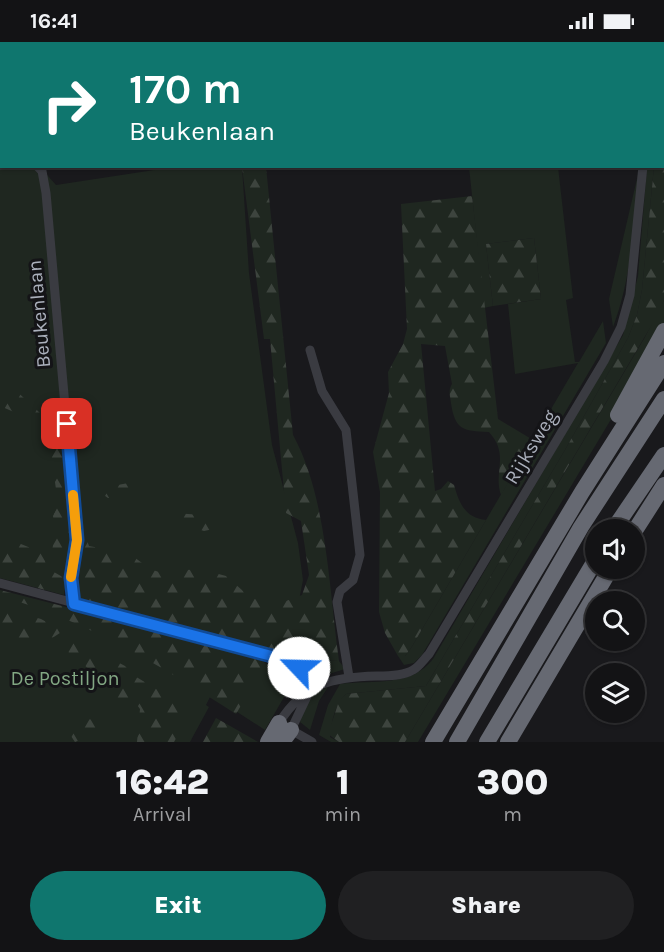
<!DOCTYPE html>
<html lang="en">
<head>
<meta charset="utf-8">
<style>
	body { margin:0; font-family:Karla,sans-serif; background:#202022; color:#f1f3f6; height:100vh; display:flex; flex-direction:column; font-size:22px; white-space:nowrap }
	* { box-sizing:border-box; margin:0 }
	p { font-size:20px; color:#9d9ea0 }
	.icon { flex:none; width:33px; height:33px; fill:none; stroke:currentColor; stroke-width:2; stroke-linecap:round; stroke-linejoin:round }
	.map { position:relative; height:700px; overflow:hidden }
	.side { display:flex; flex-direction:column; background:#131315; flex:1 }
	.side>* { flex:none }
	.guide { position:absolute; left:0px; top:0px; width:664px; height:126px; box-shadow:0 2px 4px #0004,0 0 0 2px #323234; background:#0f766e; color:#fff; overflow:hidden }
	.buttons { position:absolute; left:585px; top:477px; display:grid; gap:12px }
	.buttons a { display:grid; place-items:center; width:60px; height:60px; border-radius:50%; background:#131315; box-shadow:0 2px 4px #0004,0 0 0 2px #323234; font-size:30px }
	.pin { position:absolute; display:grid; place-items:center; width:51px; height:51px; color:#fff; margin:-26px; border-radius:12px; box-shadow:0 3px 9px #0006 }
	.me { position:absolute; width:66px; margin:-33px; rotate:294deg; stroke-linejoin:round; filter:drop-shadow(0 0 4px #0008) }
	.turn { display:flex; align-items:center; gap:21px; height:126px; padding:0 30px; font-size:27px }
	.turn .icon { width:78px; height:78px; stroke-width:2.5 }
	.turn b { display:block; font-size:42px; line-height:51px }
	.eta { display:flex; justify-content:space-evenly; align-items:center; height:102px; text-align:center }
	.eta b { font-size:36px; font-weight:800; line-height:42px }
	.primary-button { display:flex; gap:12px; margin-top:auto; padding:12px 30px }
	.primary-button a { flex:1; height:69px; border-radius:36px; background:#0f766e; color:#fff; font-size:24px; font-weight:800; line-height:69px; text-align:center }
	.primary-button a+a { background:#202022; color:#f1f3f6 }
	.status { display:flex; justify-content:space-between; align-items:center; height:42px; padding:0 30px; background:#131315; direction:ltr }
	.status svg { height:16px; fill:currentColor }
	.map>svg:first-child { display:block }
	.green { fill:#1f2720 }
	.forest { fill:url(#forest-firs) }
	.lines { fill:none; stroke-linecap:round; stroke-linejoin:round }
	.street { stroke:#3a3b41; stroke-width:9 }
	.highway { stroke:#666972; stroke-width:16 }
	.route-casing { stroke:#114b97; stroke-width:15 }
	.route { stroke:#1a73e8; stroke-width:10 }
	.slow { stroke:#f59e0b; stroke-width:10 }
	.labels { text-anchor:middle; dominant-baseline:central; stroke-width:6; stroke-linejoin:round; paint-order:stroke }
	.street-label { font-size:20px; fill:#abb0bc; stroke:#141417 }
	.park-label { font-size:20px; fill:#82a783; stroke:#141417 }
</style>
</head>
<body>
<div class="status"><b>16:41</b><svg viewBox="0 0 49 12"><path d="M0 12V9h3v3zM5 12V6h3v6zM10 12V3h3v9zM15 12V0h3v12zM26 1h20v11H26zM47 4h2v5h-2z"/></svg></div>
<div class="map">
<svg width="664" height="700" viewBox="0 0 664 700">
	<defs>
		<pattern id="forest-firs" width="22" height="20" patternUnits="userSpaceOnUse" patternTransform="scale(1.5)"><rect width="22" height="20" fill="#1f2720"/><path d="M5 1l3.5 6h-7zM16 11l3.5 6h-7z" fill="#3d443e"/></pattern>
	</defs>
	<rect width="100%" height="100%" fill="#19191c"/>
	<!-- green -->
	<path class="green" d="M0,0L26,1L2,2V124L40,125L56,143L174,125H242L249,231L272,403L298,501L303,538L296,574L234,581L0,524Z
		M469,125H558L573,256L566,258L575,320H579L603,279L606,301L422,613L414,621L404,623L398,614H405L411,606L578,321L515,332L508,262L541,257L534,196L486,202L493,264L484,266Z
		M647,125H654L642,248L637,273L628,296L565,408L426,644L346,652C334,664 332,679 330,695L339,700H331L319,693L328,663L340,642C372,638 412,645 433,617L623,293L638,234Z
		M639,128C634,181 632,235 613,285L609,257Z
		M664,258V283L616,369L418,700H405L645,295Z
		M0,553L271,623L295,636L265,688L211,653L206,663L209,665L190,700H0Z
		M293,616L339,619L345,627L313,637Z
		M328,645L319,659L310,688L300,680C303,663 311,651 328,645Z"/>
	<!-- forest -->
	<path class="forest" d="M652,0H664V258L657,274L405,700H339L328,692L339,659L346,652L426,644L565,408L628,296L637,273L642,248L654,125L663,124V2Z
		M242,125H266L293,393C327,455 329,548 339,619L293,616L264,605L75,556L81,481L89,504L130,512L150,527L159,530L200,527L226,534L251,556L266,560L286,559L302,553L309,533L301,479L286,471L270,297H264Z
		M472,154L498,377L533,398L501,453C493,430 510,413 489,390C463,389 455,388 451,361C450,353 448,349 452,342L445,304L421,302L435,449L441,447L448,439L454,443C459,461 465,476 486,478L411,606L405,614H398L385,591L379,570L380,450L373,410L389,351L388,330L403,302L407,287L401,162Z
		M534,196L541,257L493,264L486,202Z
		M0,343H10L40,371L61,381L70,476L67,527L55,523L51,515L55,491L53,474L58,462L48,389L39,387L28,376L0,364Z
		M134,440L140,443L141,447L134,453L108,456L98,449L101,446Z
		M174,471L202,473L225,479L231,490L229,499L218,486L204,489L172,479L169,473Z
		M0,497L8,503L16,500L43,511L47,526L66,537L64,553L0,536Z
		M0,548L237,609L266,621L236,672C162,624 85,578 0,554Z
		M0,565L41,577L63,589L46,600L20,596L0,597Z
		M69,594L125,624L133,633L188,666L190,671L174,700H137L140,667L132,656L107,661L98,649L100,636L68,610Z
		M216,676L258,700H203Z
		M86,677L102,678L103,688L75,700L69,691Z"/>
	<g class="lines">
		<!-- street -->
		<path class="street" d="M635,0V2
			M0,107H2
			M37,124L42,129L46,151L77,498L71,536L74,562
			M310,308L322,349L346,388L360,513L353,538L340,549L337,560L349,635
			M0,541L287,618L299,626L315,644
			M291,688L309,650
			M312,700L279,681C304,641 332,635 377,634C388,634 403,634 413,628C419,625 424,617 429,612L604,319L621,285L630,253L643,124"/>
		<!-- highway -->
		<path class="highway" d="M618,373L664,289
			M613,488L664,413
			M634,490L664,443
			M268,700L279,681
			M282,700L291,688
			M433,700L582,450L664,321
			M457,700L581,485L664,357
			M487,700L596,517
			M508,700L611,526"/>
	</g>
	<g class="lines">
		<defs>
			<path id="route" d="M67,382L77,498L71,536L74,562L287,618L299,626"/>
		</defs>
		<!-- route casing -->
		<use href="#route" class="route-casing"/>
		<!-- route -->
		<use href="#route" class="route"/>
		<!-- slow -->
		<path class="slow" d="M71,535L77,498L73,453"/>
	</g>
	<g class="labels">
		<!-- street labels -->
		<g class="street-label">
			<text transform="translate(39 272) rotate(-95)">Beukenlaan</text>
			<text transform="translate(531 405) rotate(-59)">Rijksweg</text>
		</g>
		<!-- park labels -->
		<g class="park-label">
			<text x="65" y="636">De Postiljon</text>
		</g>
	</g>
</svg>
<div class="buttons">
<a><svg class="icon" aria-label="sound" viewBox="0 0 24 24"><path d="M4 9h4l5-4v14l-5-4H4zM17 9q2 3 0 6"/></svg></a>
<a><svg class="icon" aria-label="search" viewBox="0 0 24 24"><circle cx="10" cy="10" r="6"/><path d="M15 15l6 6"/></svg></a>
<a><svg class="icon" aria-label="layers" viewBox="0 0 24 24"><path d="M12 4l9 5-9 5-9-5zM3 14l9 5 9-5"/></svg></a>
</div>
<div class="pin" style="left:67px;top:382px;background:#d93025"><svg class="icon" aria-label="arrive" viewBox="0 0 24 24"><path d="M6 21V4h12l-3 4 3 4H6"/></svg></div>
<svg class="me" style="left:299px;top:626px" viewBox="-20 -20 40 40"><circle r="19" fill="#fff"/><path d="M0-13L10 11 0 6-10 11z" fill="#1a73e8"/></svg>
<div class="guide">
<div class="turn"><svg class="icon" aria-label="right" viewBox="0 0 24 24"><path d="M7 20v-9h11M14 6l5 5-5 5"/></svg><div><b>170 m</b>Beukenlaan</div></div>
</div>
</div>
<section class="side">
<div class="eta">
<div><b>16:42</b><p>Arrival</p></div>
<div><b>1</b><p>min</p></div>
<div><b>300</b><p>m</p></div>
</div>
<div class="primary-button"><a>Exit</a><a>Share</a></div>
</section>
</body>
</html>
